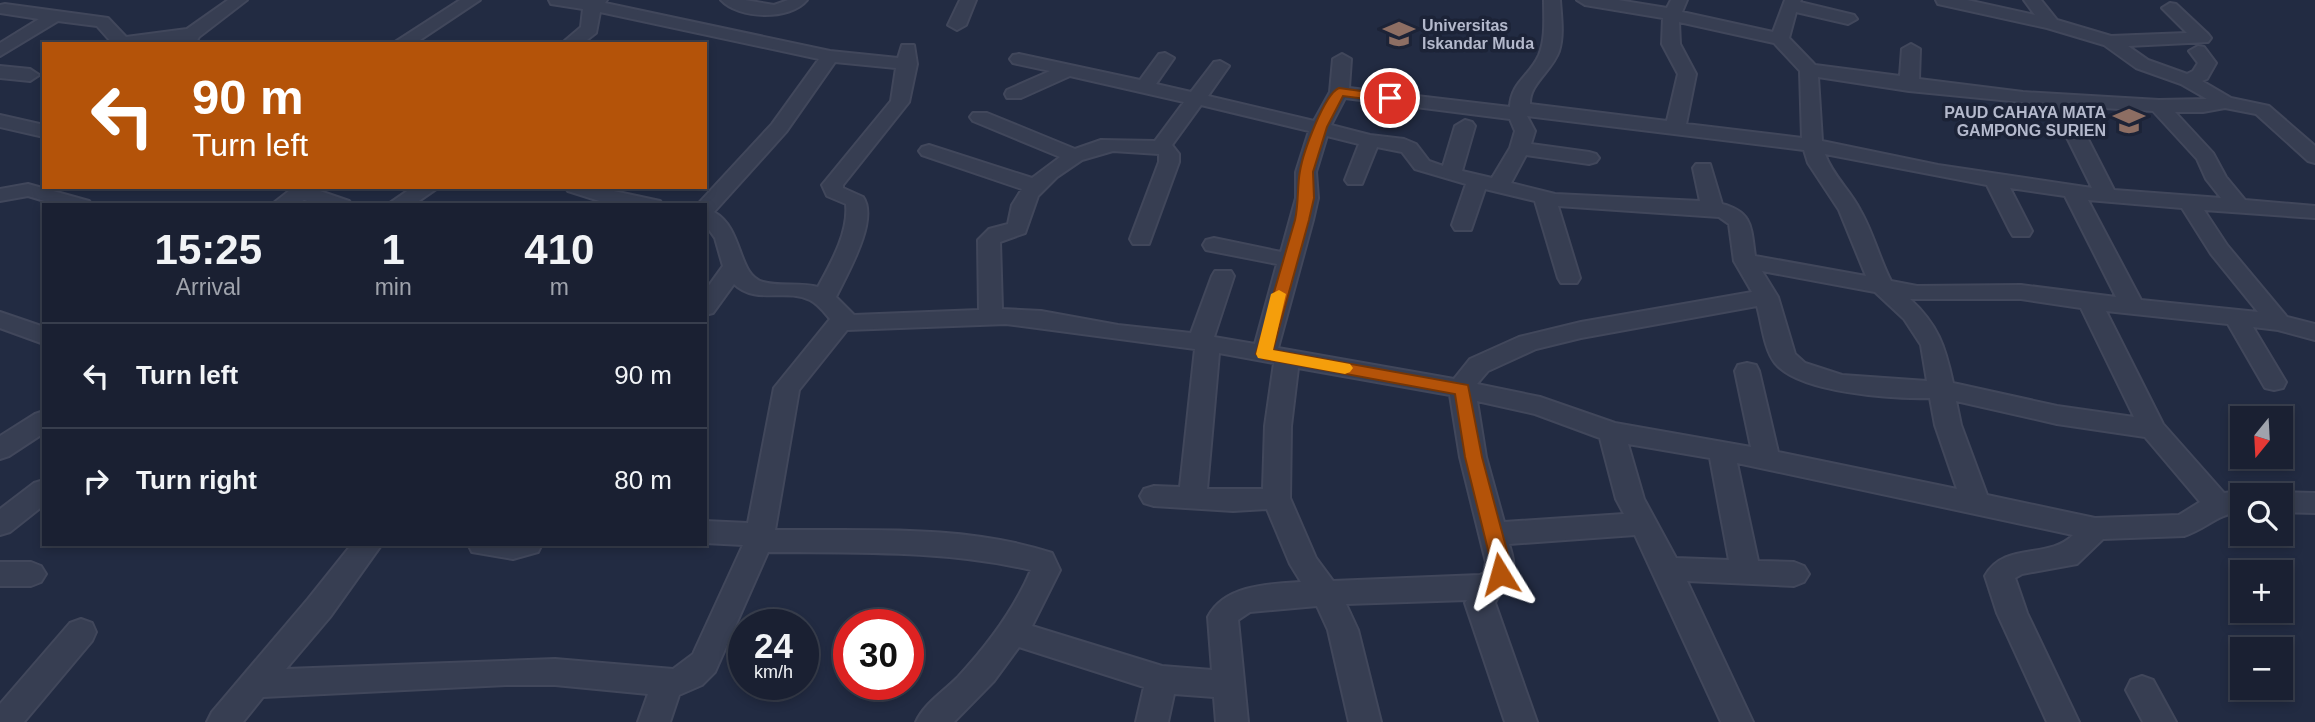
<!DOCTYPE html>
<html lang="en">
<head>
<meta charset="utf-8">
<style>
	body { margin:0; font-family:Helvetica,sans-serif; background:#23283a; color:#f1f3f6; height:100vh; display:flex; flex-direction:column; font-size:26px; white-space:nowrap }
	* { box-sizing:border-box; margin:0 }
	p { font-size:23px; color:#9fa3ac }
	.icon { flex:none; width:38px; height:38px; fill:none; stroke:currentColor; stroke-width:2; stroke-linecap:round; stroke-linejoin:round }
	.map { position:relative; flex:1; overflow:hidden }
	.side { position:absolute; left:42px; top:203px; width:665px; height:343px; display:flex; flex-direction:column; background:#1a2032; border-radius:0px; box-shadow:0 4px 10px #0003,0 0 0 2px #383e4d }
	.side>* { flex:none }
	.top-card { position:absolute; left:42px; top:42px; width:665px; height:147px; border-radius:0px; box-shadow:0 4px 10px #0003,0 0 0 2px #383e4d; background:#b45309; color:#fff; overflow:hidden }
	.needle { width:46px; rotate:198deg }
	.controls { position:absolute; left:2230px; top:406px; display:grid; gap:14px }
	.controls a { display:grid; place-items:center; width:63px; height:63px; border-radius:0px; background:#1a2032; box-shadow:0 4px 10px #0003,0 0 0 2px #383e4d; font-size:35px }
	.speed { position:absolute; left:728px; top:609px; display:flex; gap:14px; font-size:35px; font-weight:700; text-align:center }
	.speed>* { display:grid; place-content:center; width:91px; height:91px; border-radius:50%; background:#1a2032; box-shadow:0 4px 10px #0003,0 0 0 2px #383e4d; line-height:1 }
	.speed small { font-size:18px; font-weight:400 }
	.speed .limit { border:10px solid #d22; background:#fff; color:#111 }
	.pin { position:absolute; display:grid; place-items:center; width:60px; height:60px; color:#fff; margin:-30px; border:4px solid #fff; border-radius:50%; box-shadow:0 2px 7px #0007 }
	.me { position:absolute; width:77px; margin:-38px; rotate:352deg; stroke-linejoin:round; filter:drop-shadow(0 0 5px #0008) }
	.turn { display:flex; align-items:center; gap:24px; height:147px; padding:0 35px; font-size:32px }
	.turn .icon { width:91px; height:91px; stroke-width:2.5 }
	.turn b { display:block; font-size:49px; line-height:60px }
	.eta { display:flex; justify-content:space-evenly; align-items:center; height:119px; text-align:center }
	.eta b { font-size:42px; font-weight:700; line-height:49px }
	ul { padding:0; list-style:none }
	li { display:flex; align-items:center; gap:21px; height:105px; padding:0 35px; border-top:2px solid #383e4d }
	li div { flex:1 }
	li b { display:block; font-size:26px }
	li em { font-style:normal }
	.map>svg:first-child { display:block }
	.lines { fill:none; stroke-linecap:round; stroke-linejoin:round }
	.minor-casing { stroke:#41475b; stroke-width:4 }
	.minor { fill:#373e52; fill-rule:evenodd }
	.route { fill:#b45309; stroke:#753606; stroke-width:2 }
	.slow { fill:#f59e0b }
	.labels { text-anchor:middle; dominant-baseline:central; stroke-width:7; stroke-linejoin:round; paint-order:stroke }
	.far-poi-label { font-size:16px; font-weight:bold; fill:#b4b9cc; stroke:#1c2337; text-anchor:start }
</style>
</head>
<body>
<div class="map">
<svg width="2315" height="722" viewBox="0 0 2315 722">
	<rect width="100%" height="100%" fill="#222b42"/>
	<g class="lines">
		<defs>
			<path id="minor" d="M228,0H247L199,37L195,44H177L179,41L113,44L97,26L58,21L0,56V43L39,19L0,13V5L5,4L108,18L126,37L187,29Z
				M460,0H480L414,44H392Z
				M549,0H607L605,3L830,51L898,58L902,45H914L917,64L909,102L843,185V188L863,197C879,220 847,274 836,297L854,315L979,310L978,240L989,229L1008,224L1012,205L1022,189L922,155L919,151L922,147L929,145L1032,178L1060,157L973,121L970,117L973,113H987L1075,149L1101,140L1155,141L1184,102L1070,76L1021,98H1007L1005,94L1007,90L1050,71L1013,63L1010,59L1013,55L1019,54L1140,80L1159,54L1165,53L1174,58L1156,84L1191,92L1214,62L1220,61L1229,66L1208,96L1314,121L1330,92L1333,59L1342,54L1351,59L1349,88L1510,107C1511,82 1529,77 1539,55C1546,38 1544,18 1544,0H1560C1561,16 1564,35 1559,51C1552,71 1529,84 1530,104L1667,121L1678,74L1662,44L1663,18L1585,5L1577,0H1618L1667,8L1671,0H1687L1682,12L1773,32L1785,0H1801L1800,2L1854,15L1857,19L1848,24L1796,12L1789,38L1815,65L1900,76L1902,49L1911,44L1920,49L1919,79L2023,92L2159,100L2207,99L2181,84L2136,68L2104,45L2047,28L1938,4L1936,0H1967L2035,15L2024,0H2041L2057,20L2111,36L2187,33L2162,8L2170,3L2176,4L2208,34L2211,38L2208,42L2128,46L2148,60L2187,74L2193,71L2198,63L2189,51L2198,46L2204,47L2216,63L2207,79L2202,81L2231,98L2269,106L2315,146V163L2308,161L2256,114L2225,108L2203,112H2175L2213,153L2226,177L2245,200L2315,206V218L2204,210L2227,245L2287,317L2315,324V340L2278,330L2253,327L2286,382L2283,388L2274,390L2265,388L2228,324L2106,311L2163,424L2224,493L2242,491L2253,495H2242V511C2215,515 2208,528 2184,536L2103,539L2077,564L2022,574L2015,578L2027,613L2079,722H2047L1997,613L1985,576C2004,541 2049,560 2073,535L1737,463L1758,561L1794,562L1804,566L1809,574L1804,582L1794,586L1687,581L1753,722H1721L1635,535L1509,544C1513,557 1517,572 1509,584C1504,592 1498,594 1495,603L1537,722H1505L1465,603L1467,600L1346,604L1358,630L1381,722H1349L1328,630L1317,606L1250,612L1238,620L1248,722H1216L1214,697L1174,694L1168,722H1136L1144,687L1019,647L994,681L954,722H916C924,704 943,692 957,678C987,646 1014,610 1031,570C945,550 856,553 768,552L715,672L702,685L679,695L670,722H638L648,694L555,685H506L263,697L243,722H207L212,712L308,599L352,544H382L330,617L286,669L555,659L673,669L693,654L743,545L705,543V521L748,523L774,388L830,319C824,312 818,304 810,300C785,288 756,305 734,284L713,313L705,315V291L723,266L715,238L705,224V205H697L772,124L819,59L600,12L596,33L582,44H561L581,27L583,9L551,4ZM1679,22L1774,43L1800,71L1802,138L1686,124L1696,74L1680,44ZM835,62L896,68L891,101L822,185L827,196L846,204C849,232 831,263 818,287C800,282 780,287 763,282C737,275 744,229 714,212L786,132ZM1818,77L1909,91L2051,105L2092,188L1938,165L1822,141ZM1345,98L1510,119L1515,131L1510,148L1492,178L1462,171L1475,126L1472,122L1465,120L1455,126L1443,166L1429,161L1416,144L1404,139L1370,135L1331,125ZM1201,105L1309,131L1296,172V198L1281,252L1214,238L1206,240L1203,245L1206,250L1277,264L1255,344L1214,337L1234,276L1231,271H1215L1212,276L1191,333L1118,325L1041,311L1002,309L1000,242L1025,233L1038,196L1057,177L1082,160L1113,151L1159,154V162L1130,239L1133,244H1149L1179,162V154L1172,145ZM2071,106L2153,111L2197,159L2206,179L2221,198L2114,190ZM1527,116L1804,150L1808,163L1839,210L1866,276L1755,256C1751,228 1753,212 1722,204L1710,164H1696L1693,168L1700,201L1555,194L1511,183L1526,155L1589,164L1596,162L1599,158L1596,154L1589,152L1531,144L1535,131ZM1327,136L1359,144L1345,180L1348,184H1362L1377,147L1402,152L1415,169L1466,184L1452,225L1455,230H1471L1485,189L1535,201L1558,278L1561,283H1577L1580,278L1558,206L1719,217L1729,224L1734,261L1752,292L1581,322L1519,337L1470,359L1454,379L1278,348L1313,220L1318,198L1316,172ZM1825,154L1987,185L2010,231L2013,236H2029L2032,231L2010,188L2065,196L2116,297L2021,285L1917,286L1891,281C1879,258 1873,232 1860,210C1850,190 1832,175 1825,154ZM2088,200L2182,208L2211,254L2258,312L2141,300ZM1762,271L1875,292L1904,319L1921,345L1927,381L1842,375L1805,363L1795,354L1778,297ZM1910,299H2021L2081,308L2134,417L2057,406L1953,383C1945,346 1938,325 1910,299ZM1757,306C1762,323 1764,349 1775,363C1799,393 1893,399 1930,398L1935,425L1957,489L1778,452L1759,371L1756,365L1747,363L1738,365L1735,371L1751,447L1615,423L1540,397L1477,384L1488,371L1536,349L1581,338ZM1006,324L1195,349L1180,487L1154,486L1144,489L1140,496L1144,503L1154,506L1233,511L1267,509L1290,564L1301,582C1269,584 1224,585 1208,617L1212,670L1162,666L1032,626L1060,570L1052,553C964,524 866,531 775,530L799,390L847,330ZM1219,353L1274,363L1265,426L1263,489H1207ZM1298,368L1450,395L1460,457L1486,562L1484,573L1480,575L1333,581L1316,558L1290,498L1291,426ZM1477,401L1535,414L1600,438L1616,499L1624,514L1504,522L1486,457ZM1956,401L2057,424L2145,437L2200,502L2179,515L2095,518L1987,495L1961,425ZM1628,444L1710,458L1729,560L1676,558L1644,499Z
				M721,0H745L774,5L788,0H807C790,21 738,19 721,0Z
				M960,0H976L966,25L957,30L948,25Z
				M0,66L30,69L39,75L30,81L0,78Z
				M0,115L44,125V137L0,127Z
				M28,184L89,201L92,205H58L28,196L0,201V189Z
				M294,187H319L317,190L349,201L352,205H320L304,200L296,205H271Z
				M413,187H439L413,205H387Z
				M565,187H595L660,201L663,205H612L568,191Z
				M0,312L44,327V344L0,328Z
				M44,411V433L9,456L0,459V436L35,414Z
				M44,480V505L10,532L0,535V509L34,483Z
				M2280,492L2315,493V513L2280,512V495H2270Z
				M468,544H542L538,552L513,559L472,552Z
				M0,562H31L41,566L46,574L41,582L31,586H0Z
				M81,619L92,623L96,632L92,641L24,722H0V704L70,623Z
				M2142,676L2153,680L2176,722H2143L2126,690L2131,680Z"/>
		</defs>
		<!-- minor casing -->
		<use href="#minor" class="minor-casing"/>
		<!-- minor -->
		<use href="#minor" class="minor"/>
	</g>
	<!-- route -->
	<path class="route" d="M1339,88L1390,95L1396,98L1390,102L1343,96L1327,127L1313,172L1314,198L1309,220L1273,350L1468,385L1482,457L1510,562L1506,579L1500,581L1493,579L1490,574L1491,562L1465,457L1455,394L1264,359L1256,354L1295,220C1299,202 1297,186 1300,171C1303,153 1324,94 1339,88Z"/>
	<!-- slow -->
	<path class="slow" d="M1279,290L1286,294L1273,350L1350,364L1353,368L1350,372L1345,374L1258,358L1256,354L1271,294Z"/>
	<!-- icons -->
	<defs>
		<symbol id="university-bare" viewBox="-9 -9 18 18"><path d="M0-5L7-2L0 1L-7-2ZM-4 1L0 2.5L4 1V4Q0 6-4 4Z" fill="#8d6e63" stroke="#1c2337" stroke-width="2.5" paint-order="stroke"/></symbol>
		<symbol id="school-bare" viewBox="-9 -9 18 18"><path d="M0-5L7-2L0 1L-7-2ZM-4 1L0 2.5L4 1V4Q0 6-4 4Z" fill="#8d6e63" stroke="#1c2337" stroke-width="2.5" paint-order="stroke"/></symbol>
	</defs>
	<g fill-rule="evenodd">
		<use href="#university-bare" x="1377" y="12" width="44" height="44"/>
		<use href="#school-bare" x="2107" y="99" width="44" height="44"/>
	</g>
	<g class="labels">
		<!-- far-poi labels -->
		<g class="far-poi-label">
			<text x="1422" y="25">Universitas<tspan x="1422" dy="18">Iskandar Muda</tspan></text>
			<text x="2106" y="112" text-anchor="end">PAUD CAHAYA MATA<tspan x="2106" dy="18">GAMPONG SURIEN</tspan></text>
		</g>
	</g>
</svg>
<div class="controls">
<a><svg class="needle" viewBox="-14 -14 28 28"><path d="M0-13l5 13h-10z" fill="#e53935"/><path d="M0 13l5-13h-10z" fill="#9fa3ac"/></svg></a>
<a><svg class="icon" aria-label="search" viewBox="0 0 24 24"><circle cx="10" cy="10" r="6"/><path d="M15 15l6 6"/></svg></a>
<a>+</a>
<a>−</a>
</div>
<div class="speed"><div>24<small>km/h</small></div><div class="limit">30</div></div>
<div class="pin" style="left:1390px;top:98px;background:#d93025"><svg class="icon" aria-label="arrive" viewBox="0 0 24 24"><path d="M6 21V4h12l-3 4 3 4H6"/></svg></div>
<svg class="me" style="left:1500px;top:574px" viewBox="-20 -20 40 40"><path d="M0-17L14 15 0 8-14 15z" fill="#b45309" stroke="#fff" stroke-width="4"/></svg>
<div class="top-card">
<div class="turn"><svg class="icon" aria-label="left" viewBox="0 0 24 24"><path d="M17 20v-9H6M10 6l-5 5 5 5"/></svg><div><b>90 m</b>Turn left</div></div>
</div>
<section class="side">
<div class="eta">
<div><b>15:25</b><p>Arrival</p></div>
<div><b>1</b><p>min</p></div>
<div><b>410</b><p>m</p></div>
</div>
<ul>
<li><svg class="icon" aria-label="left" viewBox="0 0 24 24"><path d="M17 20v-9H6M10 6l-5 5 5 5"/></svg><div><b>Turn left</b></div><em>90 m</em></li>
<li><svg class="icon" aria-label="right" viewBox="0 0 24 24"><path d="M7 20v-9h11M14 6l5 5-5 5"/></svg><div><b>Turn right</b></div><em>80 m</em></li>
</ul>
</section>
</div>
</body>
</html>
